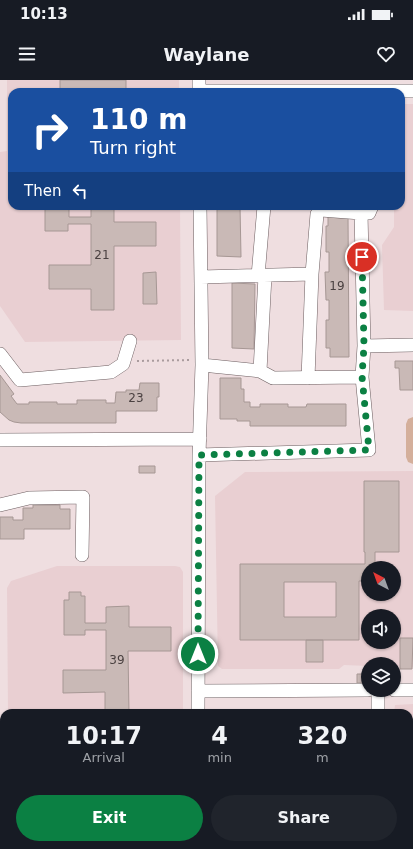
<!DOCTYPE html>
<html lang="en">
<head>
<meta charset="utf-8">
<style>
	body { margin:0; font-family:"DejaVu Sans",sans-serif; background:#20242c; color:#f1f3f6; height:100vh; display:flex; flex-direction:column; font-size:15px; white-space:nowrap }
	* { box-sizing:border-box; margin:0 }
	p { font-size:13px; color:#9ea1a6 }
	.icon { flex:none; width:22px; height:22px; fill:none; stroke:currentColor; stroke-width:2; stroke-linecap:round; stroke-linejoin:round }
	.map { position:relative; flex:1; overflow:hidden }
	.details { position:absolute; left:0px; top:629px; width:413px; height:140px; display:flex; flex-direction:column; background:#171b24; border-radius:12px 12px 0 0; box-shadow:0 1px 3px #0004 }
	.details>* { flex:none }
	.guide { position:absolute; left:8px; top:8px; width:397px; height:122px; border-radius:12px; box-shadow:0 1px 3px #0004; background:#1a4fa0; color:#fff; overflow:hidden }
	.needle { width:26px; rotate:319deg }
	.controls { position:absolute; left:361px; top:481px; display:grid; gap:8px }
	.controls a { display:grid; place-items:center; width:40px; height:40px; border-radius:50%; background:#171b24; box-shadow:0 1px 3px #0004; font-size:20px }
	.pin { position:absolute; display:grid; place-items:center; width:34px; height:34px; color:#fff; margin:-17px; border:2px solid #fff; border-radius:50%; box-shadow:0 1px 4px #0007 }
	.me { position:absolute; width:44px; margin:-22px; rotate:0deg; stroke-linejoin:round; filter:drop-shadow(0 0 3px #0008) }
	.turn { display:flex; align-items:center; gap:14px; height:84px; padding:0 16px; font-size:18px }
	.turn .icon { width:52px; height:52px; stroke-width:2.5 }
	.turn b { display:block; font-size:28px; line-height:34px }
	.then { display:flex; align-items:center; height:38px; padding:0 16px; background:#0003; gap:8px; font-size:15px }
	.eta { display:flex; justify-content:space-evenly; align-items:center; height:68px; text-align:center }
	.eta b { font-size:24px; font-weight:700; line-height:28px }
	.button { display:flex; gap:8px; margin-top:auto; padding:8px 16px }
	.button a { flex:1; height:46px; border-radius:24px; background:#0b8043; color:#fff; font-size:16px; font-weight:700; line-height:46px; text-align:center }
	.button a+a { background:#20242c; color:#f1f3f6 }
	.status { display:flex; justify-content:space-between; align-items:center; height:28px; padding:0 20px; background:#171b24; direction:ltr }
	.status svg { height:11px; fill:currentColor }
	header { display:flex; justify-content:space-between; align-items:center; height:52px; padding:0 16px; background:#171b24; font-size:18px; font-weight:700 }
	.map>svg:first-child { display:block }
	.built { fill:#e9cfd2; fill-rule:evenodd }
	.pitch { fill:#d4af9b }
	.building { fill:#c9b9b6; stroke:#a69794; fill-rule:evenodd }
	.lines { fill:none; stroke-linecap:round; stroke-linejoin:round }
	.minor-casing { stroke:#6c5e60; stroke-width:14 }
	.path { stroke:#a99b9d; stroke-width:2; stroke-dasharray:2 3; stroke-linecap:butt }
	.minor { stroke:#fff; stroke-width:13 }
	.route { stroke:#0b8043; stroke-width:7; stroke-dasharray:0 12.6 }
	.labels { text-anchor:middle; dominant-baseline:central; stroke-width:3; stroke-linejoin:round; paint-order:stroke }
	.number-label { font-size:12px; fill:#4a4141 }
</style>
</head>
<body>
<div class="status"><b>10:13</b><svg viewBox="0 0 49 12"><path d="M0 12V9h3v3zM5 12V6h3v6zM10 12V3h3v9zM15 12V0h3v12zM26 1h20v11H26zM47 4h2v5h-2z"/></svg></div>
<header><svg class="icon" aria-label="menu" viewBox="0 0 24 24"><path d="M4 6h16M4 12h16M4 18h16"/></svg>Waylane<svg class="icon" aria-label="heart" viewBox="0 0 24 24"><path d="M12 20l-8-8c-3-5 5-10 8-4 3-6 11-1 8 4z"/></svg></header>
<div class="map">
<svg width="413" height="769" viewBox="0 0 413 769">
	<rect width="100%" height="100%" fill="#efdee0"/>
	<!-- built -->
	<path class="built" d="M7,0H179V12H12V126H180L181,260L25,262L0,226V72L7,71Z
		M401,24H413V231L384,230L382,165L394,147V126H401Z
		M413,391V587L394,586V584H368V586L344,585L339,589H222L218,586L215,416L245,392ZM368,488H394V514H368ZM368,536H394V562H368Z
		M57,486H175L180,487L183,492V633H8L7,508L11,501Z
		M413,624V769H381V765H409V633H394L395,625Z
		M4,672V765H184V769H2V673Z"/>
	<!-- pitch -->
	<path class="pitch" d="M413,337V384L408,382L406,377V344L408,339Z"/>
	<!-- building -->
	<path class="building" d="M60,0H126V12H60Z
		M45,126H69V137H91V126H114V142H156V166H114V230H91V209H49V185H91V144H68V151H45Z
		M217,126H240L241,177L217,176Z
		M328,135H348L349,277H330V268H326V240H329V220H326L325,192H329V172H326V146H328Z
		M156,192L157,224H143V193Z
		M232,203L255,204L254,269L232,268Z
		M395,281H413V310H400L399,288H395Z
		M0,295L14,314L11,316L17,324H29V322H57V324H77V320H106V323H115L116,312H126V310H139L140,303H159V317H157V331H116V343H21L14,342L9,340L0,332Z
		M220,298H241V309H244V322H250V327H260V324H288V327H306L307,324H346V346H250V341H237V339H220Z
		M139,386H155V393H139Z
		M364,401H399V472H375V483H382L381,488H368V501H359V560H240V484H365V472H364ZM284,502H336V537H284Z
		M33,425H60V429H70V449H24V459H0V437H13V440H23V428H33Z
		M69,512H81V516H85V543H106V527L129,526V547H171V571H128L129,633H105V612L63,613V590H106V550H85V555H64V520H69Z
		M400,558H413L412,589H400Z
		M306,560H323V582H306Z
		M357,594H368V603H357Z
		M277,632H314V633H277Z
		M93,765H116V769H93Z
		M222,765H241V769H222Z
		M336,765H358V769H335Z"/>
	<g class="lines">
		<defs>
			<path id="minor" d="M199,11H374V12
				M374,11H413
				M199,12V0
				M321,130L361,133
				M258,196L264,126
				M201,197L312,194
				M364,266L361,133H369L372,126
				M0,274L20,300L111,292L123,284L130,261
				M260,291L265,196
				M362,297L364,266L413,265
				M308,298L312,194L317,134L321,130V126
				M0,360L200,359
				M199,375L369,370L362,297L273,298L260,291L202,285
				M0,425L29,418L83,417L82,475
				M378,610V633
				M394,610H413
				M198,611L368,610
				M198,633L199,375L202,285L200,126
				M303,765V769
				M368,765V769
				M198,769V765
				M261,769V765"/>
		</defs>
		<!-- minor casing -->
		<use href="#minor" class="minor-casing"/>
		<!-- path -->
		<path class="path" d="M137,281L191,280"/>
		<!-- minor -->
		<use href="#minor" class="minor"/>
	</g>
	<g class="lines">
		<!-- route -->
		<path class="route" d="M198,574L199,375L369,370L362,296L364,266L362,177"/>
	</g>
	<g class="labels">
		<!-- number labels -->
		<g class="number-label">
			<text x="102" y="175">21</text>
			<text x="337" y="206">19</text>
			<text x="136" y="318">23</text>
			<text x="117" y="580">39</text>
		</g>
	</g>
</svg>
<div class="controls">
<a><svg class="needle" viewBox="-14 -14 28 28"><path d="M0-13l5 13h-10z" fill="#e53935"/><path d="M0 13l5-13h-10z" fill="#9ea1a6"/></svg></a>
<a><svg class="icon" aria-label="sound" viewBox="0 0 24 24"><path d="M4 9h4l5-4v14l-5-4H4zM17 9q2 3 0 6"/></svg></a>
<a><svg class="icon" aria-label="layers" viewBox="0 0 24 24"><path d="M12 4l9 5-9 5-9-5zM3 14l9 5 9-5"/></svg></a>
</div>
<div class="pin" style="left:362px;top:177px;background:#d93025"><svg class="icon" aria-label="arrive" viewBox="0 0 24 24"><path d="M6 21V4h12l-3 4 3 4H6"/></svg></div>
<svg class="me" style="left:198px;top:574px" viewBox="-20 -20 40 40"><circle r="17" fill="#0b8043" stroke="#fff" stroke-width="3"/><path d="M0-11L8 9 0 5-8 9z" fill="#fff"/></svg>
<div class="guide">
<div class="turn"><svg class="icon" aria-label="right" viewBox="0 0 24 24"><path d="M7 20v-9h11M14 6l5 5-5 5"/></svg><div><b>110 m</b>Turn right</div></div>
<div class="then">Then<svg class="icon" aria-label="left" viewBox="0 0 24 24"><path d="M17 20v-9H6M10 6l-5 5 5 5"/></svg></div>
</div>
<section class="details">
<div class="eta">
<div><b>10:17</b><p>Arrival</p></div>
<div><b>4</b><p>min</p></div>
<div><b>320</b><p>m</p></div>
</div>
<div class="button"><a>Exit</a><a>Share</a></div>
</section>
</div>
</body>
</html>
